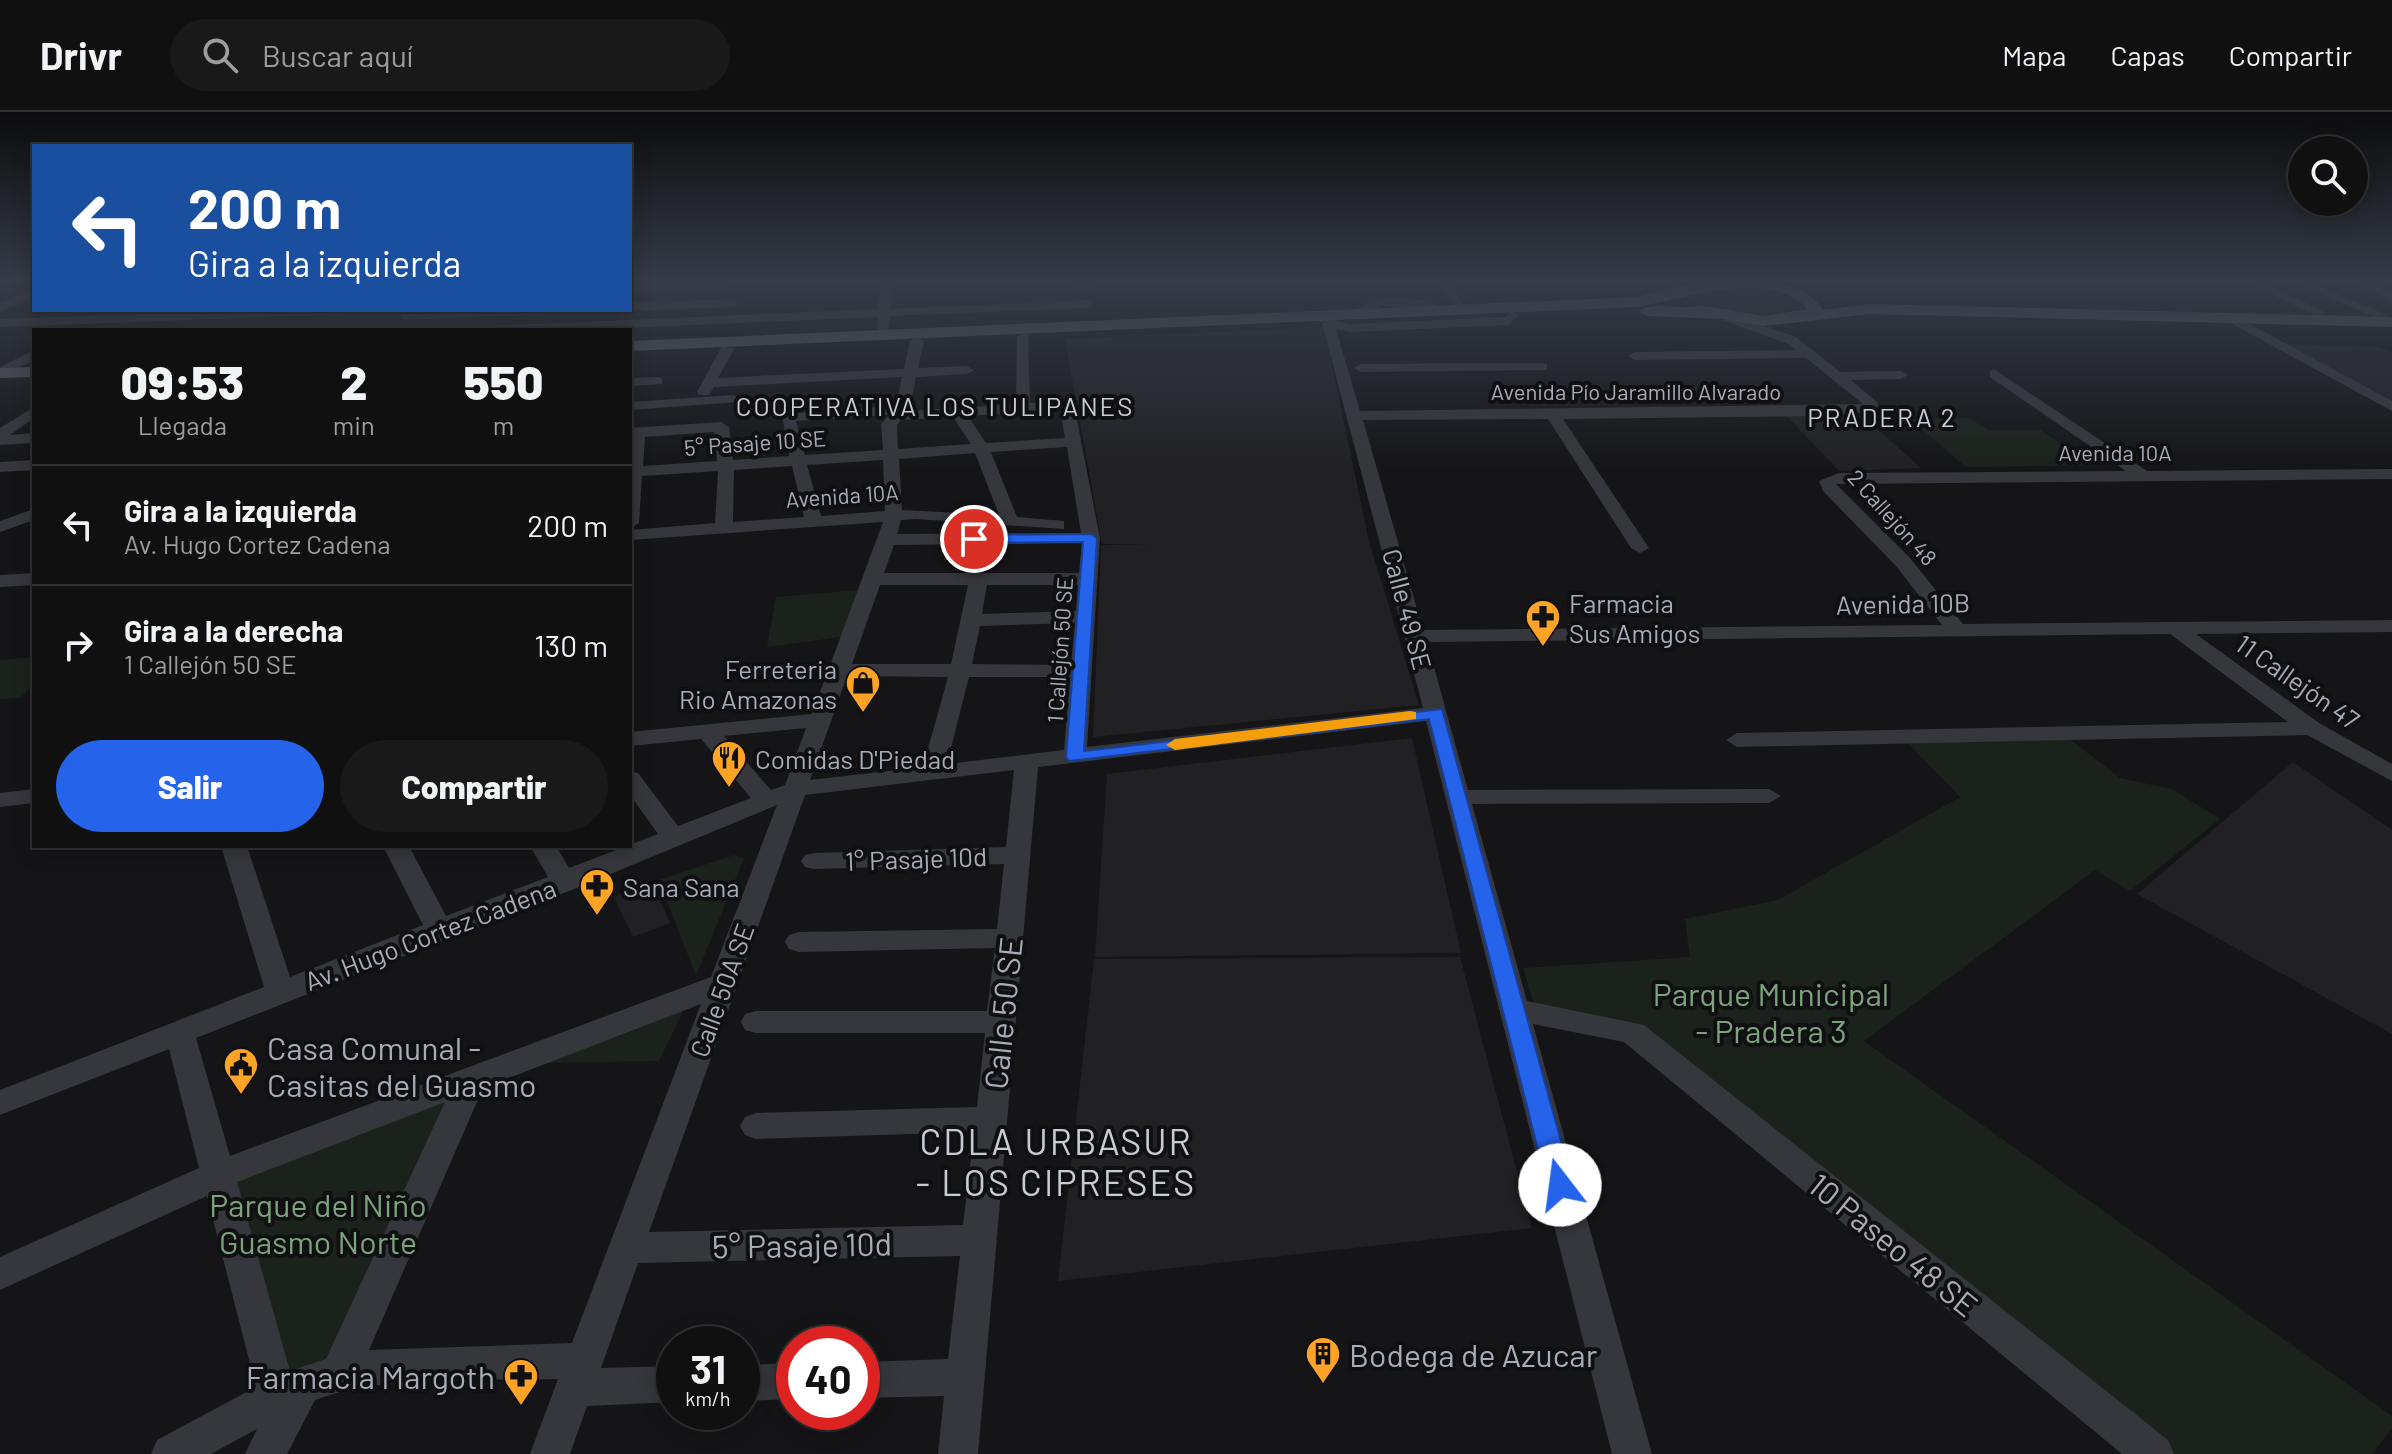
<!DOCTYPE html>
<html lang="es">
<head>
<meta charset="utf-8">
<style>
	body { margin:0; font-family:Barlow,sans-serif; background:#19191a; color:#f1f3f6; height:100vh; display:flex; flex-direction:column; font-size:30px; white-space:nowrap }
	* { box-sizing:border-box; margin:0 }
	p { font-size:26px; color:#9c9d9f }
	.icon { flex:none; width:44px; height:44px; fill:none; stroke:currentColor; stroke-width:2; stroke-linecap:round; stroke-linejoin:round }
	.map { position:relative; flex:1; overflow:hidden }
	.drawer { position:absolute; left:32px; top:216px; width:600px; height:520px; display:flex; flex-direction:column; background:#101011; border-radius:0px; box-shadow:0 4px 20px #0003,0 0 0 2px #303031 }
	.drawer>* { flex:none }
	.guide { position:absolute; left:32px; top:32px; width:600px; height:168px; border-radius:0px; box-shadow:0 4px 20px #0003,0 0 0 2px #303031; background:#1a4fa0; color:#fff; overflow:hidden }
	.buttons { position:absolute; left:2288px; top:24px; display:grid; gap:16px }
	.buttons a { display:grid; place-items:center; width:80px; height:80px; border-radius:50%; background:#101011; box-shadow:0 4px 20px #0003,0 0 0 2px #303031; font-size:40px }
	.speed { position:absolute; left:656px; top:1214px; display:flex; gap:16px; font-size:40px; font-weight:700; text-align:center }
	.speed>* { display:grid; place-content:center; width:104px; height:104px; border-radius:50%; background:#101011; box-shadow:0 4px 20px #0003,0 0 0 2px #303031; line-height:1 }
	.speed small { font-size:20px; font-weight:400 }
	.speed .limit { border:12px solid #d22; background:#fff; color:#111 }
	.pin { position:absolute; display:grid; place-items:center; width:68px; height:68px; color:#fff; margin:-34px; border:4px solid #fff; border-radius:50%; box-shadow:0 2px 8px #0007 }
	.me { position:absolute; width:88px; margin:-44px; rotate:345deg; stroke-linejoin:round; filter:drop-shadow(0 0 6px #0008) }
	.turn { display:flex; align-items:center; gap:28px; height:168px; padding:0 24px; font-size:36px }
	.turn .icon { width:104px; height:104px; stroke-width:2.5 }
	.turn b { display:block; font-size:56px; line-height:68px }
	.eta { display:flex; justify-content:space-evenly; align-items:center; height:136px; text-align:center }
	.eta b { font-size:48px; font-weight:800; line-height:56px }
	.primary-button { display:flex; gap:16px; margin-top:auto; padding:16px 24px }
	.primary-button a { flex:1; height:92px; border-radius:48px; background:#2563eb; color:#fff; font-size:32px; font-weight:800; line-height:92px; text-align:center }
	.primary-button a+a { background:#19191a; color:#f1f3f6 }
	ul { padding:0; list-style:none }
	li { display:flex; align-items:center; gap:24px; height:120px; padding:0 24px; border-top:2px solid #303031 }
	li div { flex:1 }
	li b { display:block; font-size:30px }
	li em { font-style:normal }
	header { display:flex; align-items:center; gap:48px; box-sizing:border-box; height:112px; padding:0 40px; background:#101011; border-bottom:2px solid #303031 }
	header strong { font-size:38px }
	nav { display:flex; gap:44px; margin-inline-start:auto; font-size:28px }
	.search { width:560px; height:72px; background:#19191a; display:flex; align-items:center; gap:20px; box-sizing:border-box; padding:0 28px; border-radius:44px; color:#9c9d9f; font-size:30px }
	.map>svg:first-child { display:block }
	.built { fill:#212124 }
	.green { fill:#1b221b }
	.lines { fill:none; stroke-linecap:round; stroke-linejoin:round }
	.minor { fill:#36373c; fill-rule:evenodd }
	.major { fill:#51545b; fill-rule:evenodd }
	.route { fill:#2563eb; stroke:#184099; stroke-width:2 }
	.slow { fill:#f59e0b }
	.labels { text-anchor:middle; dominant-baseline:central; stroke-width:8; stroke-linejoin:round; paint-order:stroke }
	.far-street-label { font-size:22px; fill:#a6adb8; stroke:#101012 }
	.far-quarter-label { font-size:26px; letter-spacing:2px; fill:#c7cbd4; stroke:#101012 }
	.poi-label { font-size:26px; fill:#a6adb8; stroke:#101012; text-anchor:start }
	.street-label { font-size:26px; fill:#a6adb8; stroke:#101012 }
	.near-park-label { font-size:32px; fill:#7ca47c; stroke:#101012 }
	.near-street-label { font-size:32px; fill:#a6adb8; stroke:#101012 }
	.near-poi-label { font-size:32px; fill:#a6adb8; stroke:#101012; text-anchor:start }
	.near-quarter-label { font-size:36px; letter-spacing:2px; fill:#c7cbd4; stroke:#101012 }
</style>
</head>
<body>
<header>
<strong>Drivr</strong>
<div class="search"><svg class="icon" aria-label="search" viewBox="0 0 24 24"><circle cx="10" cy="10" r="6"/><path d="M15 15l6 6"/></svg>Buscar aquí</div>
<nav><a>Mapa</a><a>Capas</a><a>Compartir</a></nav>
</header>
<div class="map">
<svg width="2392" height="1342" viewBox="0 0 2392 1342">
	<rect width="100%" height="100%" fill="#151517"/>
	<!-- built -->
	<path class="built" d="M1324,215L1369,429L1419,593L1093,625L1101,433L1150,432H1102L1065,227Z
		M2285,232L2379,235L2392,241V290Z
		M1862,303L1921,356L1839,359L1787,304Z
		M1412,626L1461,841L1095,845L1107,662Z
		M2293,650L2392,718V922L2137,782Z
		M653,772L670,811L633,825L614,785Z
		M1460,845L1532,1116L1058,1169L1094,847Z"/>
	<!-- green -->
	<path class="green" d="M1717,181L1777,182L1798,194C1782,206 1717,204 1701,189L1707,183Z
		M1968,306L1989,318H2041L2091,353L1966,355L1910,307Z
		M859,478L841,525L767,535L776,485Z
		M34,545V572L20,586L0,587V548Z
		M2068,626L2120,666L2172,677L2220,707L2130,779L2095,758L1864,929L2392,1304V1316L2372,1342H2161L1634,917L1536,899L1523,856L1690,845L1685,807L1778,788L1960,685L1907,630Z
		M734,743L744,746L696,864L659,768Z
		M687,891L659,949L546,951Z
		M459,978L333,1253L287,1273L230,1066Z"/>
	<g class="lines">
		<!-- minor -->
		<path class="minor" d="M707,170H813L630,181V173Z
			M881,170H893L891,197L1088,188L1094,192L1088,196L890,204L889,216L883,220L877,216L878,205L576,218H482L488,214L878,197Z
			M1075,170H1144L1079,177L1073,173Z
			M1440,170H1452L1464,196H1456Z
			M2245,170H2262L2327,201L2317,204Z
			M2294,170H2311L2387,203L2377,206Z
			M2350,170H2368L2392,180V188Z
			M34,176V185L0,200V191Z
			M1392,185L1423,188L1440,194L1434,198L1383,194L1354,207L1348,203L1368,190Z
			M732,187L738,191L736,194L732,195L630,199L627,198L630,191Z
			M247,198H352L346,202L0,215V207Z
			M458,198H553L547,202L404,208L398,204L404,200Z
			M1512,199L1518,203L1509,213L1350,220L1336,217L1360,299L1863,292L1806,246L1635,248L1628,244L1635,240L1796,238L1786,231L1722,208L1720,205L1726,201L1796,225L1840,260L1901,259L1908,263L1901,267L1851,268L1878,291L1876,299L1871,300L1823,304L1563,307L1649,436L1640,441L1631,436L1548,307L1363,308L1423,518L1942,513L1896,454L1823,379L1819,369L1839,361L2126,359L1990,265V259L1995,258L2147,359L2392,357V367L1836,372L1910,446L1963,512L2392,508V520L2196,522L2319,611L2392,652V669L2307,623L1737,635L1726,628L1737,621L2288,610L2170,522L1427,530L1468,678L1769,677L1781,684L1769,691L1472,692L1527,889L1644,913L2168,1328L2174,1342H2122L1624,930L1533,912L1652,1342H1612L1426,609L1038,655L978,1342H938L944,1284L862,1286V1250L948,1247L960,1144L638,1151L601,1256L674,1254V1290L587,1294L570,1342H530L558,1267C485,1269 382,1262 315,1288L287,1342H245L257,1317L211,1342H151L157,1328L256,1275L207,1084L0,1178V1145L199,1056L169,937L0,1003V978L264,875L221,734H247L290,865L423,813L383,734H409L446,804L548,765L530,734H556L569,756L658,722L630,683V659L638,661L678,714L751,686L701,627L630,634V620L812,602L883,410L630,428V418L715,411L718,359L642,364L639,411L630,416V316L721,310L729,315L733,348L789,344L782,302L896,294L902,265L714,275L709,283H699L697,280L722,234L734,237L718,266L904,257L910,229L917,225L924,229L918,256L967,254L974,258L967,262L916,265L909,299L1016,292L1017,224L1028,221L1030,291L1067,289L1074,293L1100,426L1087,635L1423,596L1322,211L1328,207L1350,212L1505,205ZM1060,298L1065,326L986,331L968,304ZM889,303L881,312L883,338L805,343L796,309ZM953,305L971,332L898,337L897,313L901,308ZM714,320L717,349L643,354L645,325ZM1067,335L1081,421L897,422L901,408L916,407L1064,417V409L1017,405L991,340ZM975,341L999,403L902,398L899,347ZM883,348L885,399L821,404L807,353ZM792,354L804,405L733,410L734,358ZM1082,431L1079,461H884L894,433ZM880,473H968L951,552H852ZM987,473H1078L1076,499L982,502ZM1075,511L1071,553L972,552L980,514ZM847,564L948,565L923,655L810,668ZM969,565H1070L1064,638L947,652ZM806,616L785,673L771,678L724,624ZM1014,658L1006,735L814,741L805,743L801,749L805,755L814,757L1004,752L997,817L799,820L789,823L785,830L789,837L799,840L995,836L987,899H756L745,902L741,910L745,918L756,921H985L977,995L756,1001L745,1005L740,1014L745,1023L756,1027L974,1020L963,1113L649,1120L805,683ZM777,693L711,865L230,1044L196,926L574,777ZM701,892L572,1231L369,1238L483,976ZM445,990L326,1247L290,1259L237,1070Z
			M2231,202L2392,289V299L2227,209L2225,206Z
			M34,238V248L0,265V255Z
			M1542,251L1547,252V258L1361,260L1354,256L1361,252Z
			M657,265L662,266V272L630,274V266Z
			M733,283L740,287L738,290L630,298V290Z
			M34,295V306L10,323L34,321V331L0,333V316Z
			M34,348V358L0,360V350Z
			M34,397V408L0,420V409Z
			M34,461V473L0,475V463Z
			M34,677V691L0,695V681Z
			M794,1251V1287L742,1289V1253Z"/>
		<!-- major -->
		<path class="major" d="M1698,170C1735,170 1801,161 1823,198L1870,192L2392,205V215L1870,202L1764,214L1723,207L1647,204L1639,199C1654,188 1682,200 1699,193L1764,204L1808,197C1766,154 1684,188 1636,195L630,239V229L1636,185Z
			M34,255V265L0,266V256Z"/>
	</g>
	<!-- sky -->
	<linearGradient id="sky" x2="0" y2="1"><stop stop-color="#0c0c0d"/><stop offset="0.47" stop-color="#353b47"/><stop offset="1" stop-color="#353b47" stop-opacity="0"/></linearGradient>
	<rect width="2392" height="358" fill="url(#sky)"/>
	<!-- route -->
	<path class="route" d="M1091,422L1097,426L1084,639L1442,597L1573,1073L1569,1081L1560,1084L1551,1081L1547,1073L1429,607L1069,649L1066,645L1083,430L974,431L967,427L974,423Z"/>
	<!-- slow -->
	<path class="slow" d="M1410,599L1416,600V607L1175,638L1166,633L1175,627Z"/>
	<!-- icons -->
	<defs>
		<symbol id="pharmacy-pin" viewBox="-11 -11 22 30"><path d="M0 17L-7.5 6A9.5 9.5 0 1 1 7.5 6Z" fill="#fda427" stroke="#101012"/><path d="M-2-6h4v4h4v4h-4v4h-4v-4h-4v-4h4Z" fill="#111"/></symbol>
		<symbol id="shop-pin" viewBox="-11 -11 22 30"><path d="M0 17L-7.5 6A9.5 9.5 0 1 1 7.5 6Z" fill="#fda427" stroke="#101012"/><path d="M-5-2.5h2.3a2.7 3.5 0 0 1 5.4 0H5L5.5 6h-11ZM-1.5-2.5h3a1.5 2.3 0 0 0-3 0Z" fill="#111"/></symbol>
		<symbol id="restaurant-pin" viewBox="-11 -11 22 30"><path d="M0 17L-7.5 6A9.5 9.5 0 1 1 7.5 6Z" fill="#fda427" stroke="#101012"/><path d="M-5-6h1v4h1v-4h1v4h1v-4h1v5L-1.5 .5V6h-2V.5L-5-1ZM5-6V6H3V1.5H1.5Q1.5-4 5-6Z" fill="#111"/></symbol>
		<symbol id="civic-pin" viewBox="-11 -11 22 30"><path d="M0 17L-7.5 6A9.5 9.5 0 1 1 7.5 6Z" fill="#fda427" stroke="#101012"/><path d="M-.6-6.5H3V-4.5H.6V-3L4-1V1h2V6H-6V1h2V-1L-.6-3ZM-1.2 2.5V6h2.4V2.5Z" fill="#111"/></symbol>
		<symbol id="building-pin" viewBox="-11 -11 22 30"><path d="M0 17L-7.5 6A9.5 9.5 0 1 1 7.5 6Z" fill="#fda427" stroke="#101012"/><path d="M-4-6H4V6H1V3H-1V6H-4ZM-2.5-4.3h1.7v1.8h-1.7ZM.8-4.3h1.7v1.8H.8ZM-2.5-1h1.7V.8h-1.7ZM.8-1h1.7V.8H.8Z" fill="#111"/></symbol>
	</defs>
	<g fill-rule="evenodd">
		<use href="#pharmacy-pin" x="1523" y="485" width="40" height="54"/>
		<use href="#shop-pin" x="843" y="551" width="40" height="54"/>
		<use href="#restaurant-pin" x="709" y="626" width="40" height="54"/>
		<use href="#pharmacy-pin" x="577" y="754" width="40" height="54"/>
		<use href="#civic-pin" x="221" y="933" width="40" height="54"/>
		<use href="#building-pin" x="1303" y="1222" width="40" height="54"/>
		<use href="#pharmacy-pin" x="501" y="1244" width="40" height="54"/>
	</g>
	<g class="labels">
		<!-- far-street labels -->
		<g class="far-street-label">
			<text x="1636" y="279">Avenida Pío Jaramillo Alvarado</text>
			<text transform="translate(755 330) rotate(-4)">5° Pasaje 10 SE</text>
			<text x="2115" y="340">Avenida 10A</text>
			<text transform="translate(842 383) rotate(-4)">Avenida 10A</text>
			<text transform="translate(1893 405) rotate(48)">2 Callejón 48</text>
			<text transform="translate(1059 538) rotate(-86)">1 Callejón 50 SE</text>
		</g>
		<!-- far-quarter labels -->
		<g class="far-quarter-label">
			<text x="935" y="293">COOPERATIVA LOS TULIPANES</text>
			<text x="1882" y="304">PRADERA 2</text>
		</g>
		<!-- poi labels -->
		<g class="poi-label">
			<text x="1569" y="490">Farmacia<tspan x="1569" dy="30">Sus Amigos</tspan></text>
			<text x="837" y="556" text-anchor="end">Ferreteria<tspan x="837" dy="30">Rio Amazonas</tspan></text>
			<text x="755" y="646">Comidas D'Piedad</text>
			<text x="623" y="774">Sana Sana</text>
		</g>
		<!-- street labels -->
		<g class="street-label">
			<text transform="translate(1903 491) rotate(-1)">Avenida 10B</text>
			<text transform="translate(1408 497) rotate(75)">Calle 49 SE</text>
			<text transform="translate(2298 569) rotate(35)">11 Callejón 47</text>
			<text transform="translate(916 746) rotate(-2)">1° Pasaje 10d</text>
			<text transform="translate(430 822) rotate(-21)">Av. Hugo Cortez Cadena</text>
			<text transform="translate(721 878) rotate(-70)">Calle 50A SE</text>
		</g>
		<!-- near-park labels -->
		<g class="near-park-label">
			<text x="1771" y="881">Parque Municipal<tspan x="1771" dy="37">- Pradera 3</tspan></text>
			<text x="318" y="1092">Parque del Niño<tspan x="318" dy="37">Guasmo Norte</tspan></text>
		</g>
		<!-- near-street labels -->
		<g class="near-street-label">
			<text transform="translate(1002 901) rotate(-84)">Calle 50 SE</text>
			<text transform="translate(802 1132) rotate(-1)">5° Pasaje 10d</text>
			<text transform="translate(1894 1132) rotate(39)">10 Paseo 48 SE</text>
		</g>
		<!-- near-poi labels -->
		<g class="near-poi-label">
			<text x="267" y="935">Casa Comunal -<tspan x="267" dy="37">Casitas del Guasmo</tspan></text>
			<text x="1349" y="1242">Bodega de Azucar</text>
			<text x="495" y="1264" text-anchor="end">Farmacia Margoth</text>
		</g>
		<!-- near-quarter labels -->
		<g class="near-quarter-label">
			<text x="1056" y="1028">CDLA URBASUR<tspan x="1056" dy="41">- LOS CIPRESES</tspan></text>
		</g>
	</g>
</svg>
<div class="buttons">
<a><svg class="icon" aria-label="search" viewBox="0 0 24 24"><circle cx="10" cy="10" r="6"/><path d="M15 15l6 6"/></svg></a>
</div>
<div class="speed"><div>31<small>km/h</small></div><div class="limit">40</div></div>
<div class="pin" style="left:974px;top:427px;background:#d93025"><svg class="icon" aria-label="arrive" viewBox="0 0 24 24"><path d="M6 21V4h12l-3 4 3 4H6"/></svg></div>
<svg class="me" style="left:1560px;top:1073px" viewBox="-20 -20 40 40"><circle r="19" fill="#fff"/><path d="M0-13L10 11 0 6-10 11z" fill="#2563eb"/></svg>
<div class="guide">
<div class="turn"><svg class="icon" aria-label="left" viewBox="0 0 24 24"><path d="M17 20v-9H6M10 6l-5 5 5 5"/></svg><div><b>200 m</b>Gira a la izquierda</div></div>
</div>
<section class="drawer">
<div class="eta">
<div><b>09:53</b><p>Llegada</p></div>
<div><b>2</b><p>min</p></div>
<div><b>550</b><p>m</p></div>
</div>
<ul>
<li><svg class="icon" aria-label="left" viewBox="0 0 24 24"><path d="M17 20v-9H6M10 6l-5 5 5 5"/></svg><div><b>Gira a la izquierda</b><p>Av. Hugo Cortez Cadena</p></div><em>200 m</em></li>
<li><svg class="icon" aria-label="right" viewBox="0 0 24 24"><path d="M7 20v-9h11M14 6l5 5-5 5"/></svg><div><b>Gira a la derecha</b><p>1 Callejón 50 SE</p></div><em>130 m</em></li>
</ul>
<div class="primary-button"><a>Salir</a><a>Compartir</a></div>
</section>
</div>
</body>
</html>
